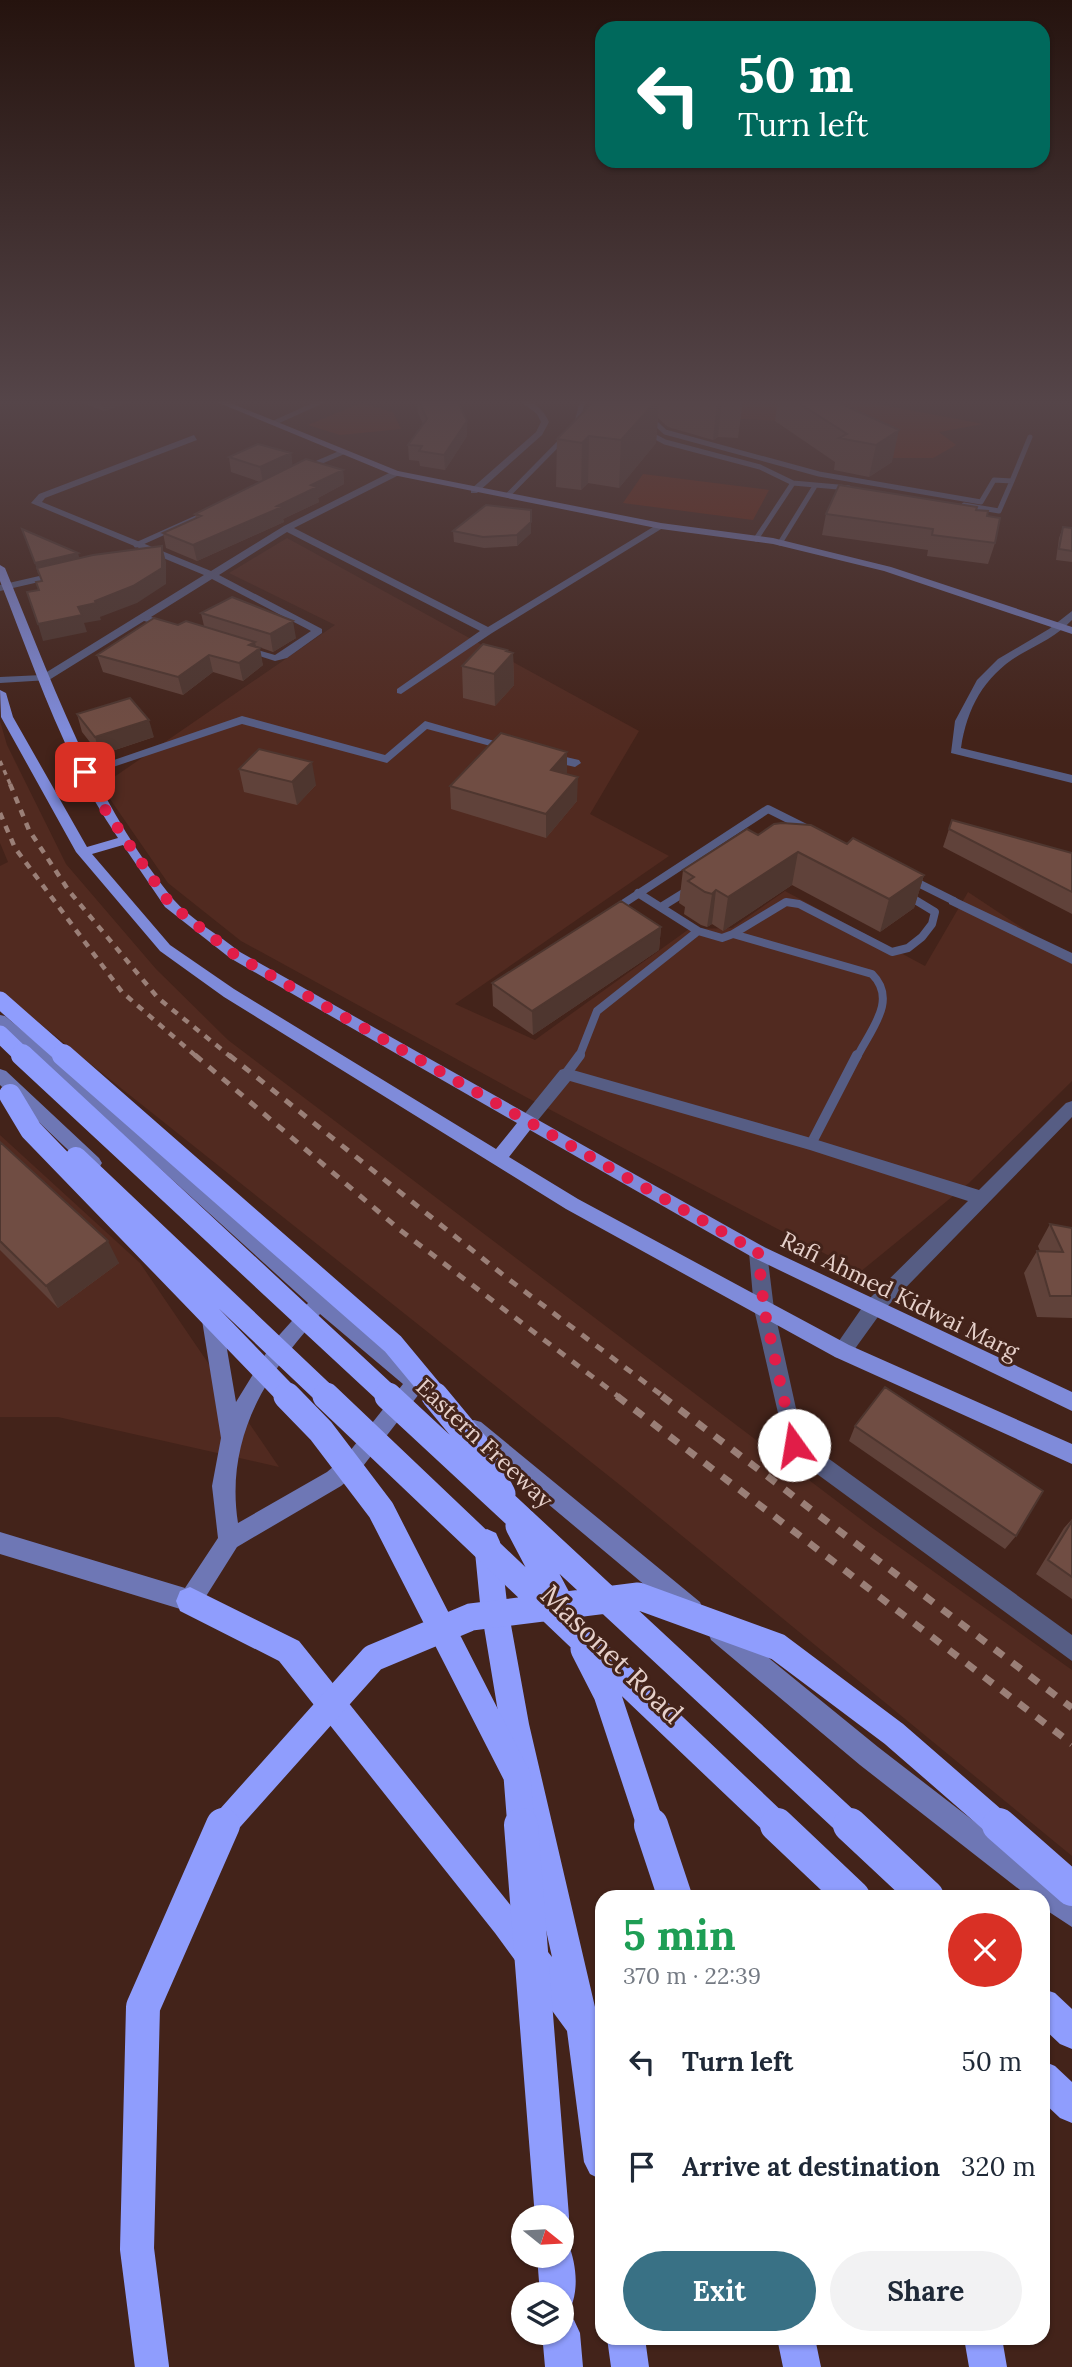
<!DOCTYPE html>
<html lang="en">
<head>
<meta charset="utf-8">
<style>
	body { margin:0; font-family:Lora,serif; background:#f2f2f3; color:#1f2937; height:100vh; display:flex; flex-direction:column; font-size:26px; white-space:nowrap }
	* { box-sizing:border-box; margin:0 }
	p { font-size:23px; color:#747a83 }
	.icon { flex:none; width:38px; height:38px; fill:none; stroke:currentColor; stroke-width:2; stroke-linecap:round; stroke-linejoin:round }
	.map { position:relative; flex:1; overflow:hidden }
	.drawer { position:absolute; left:595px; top:1890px; width:455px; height:455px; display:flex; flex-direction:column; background:#fff; border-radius:21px; box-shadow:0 2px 5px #0004 }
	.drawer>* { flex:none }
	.banner { position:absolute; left:595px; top:21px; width:455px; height:147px; border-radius:21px; box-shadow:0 2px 5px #0004; background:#00695c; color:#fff; overflow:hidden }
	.needle { width:46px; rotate:108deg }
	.tools { position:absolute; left:511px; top:2205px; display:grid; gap:14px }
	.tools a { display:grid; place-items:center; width:63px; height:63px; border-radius:50%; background:#fff; box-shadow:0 2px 5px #0004; font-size:35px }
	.pin { position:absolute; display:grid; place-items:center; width:60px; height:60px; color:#fff; margin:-30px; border-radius:14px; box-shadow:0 4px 10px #0006 }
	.me { position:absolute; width:77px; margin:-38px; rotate:347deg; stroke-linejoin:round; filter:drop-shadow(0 0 5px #0008) }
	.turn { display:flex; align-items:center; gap:24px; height:147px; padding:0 28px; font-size:32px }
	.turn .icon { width:91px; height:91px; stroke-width:2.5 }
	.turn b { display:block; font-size:49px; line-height:60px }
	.round { display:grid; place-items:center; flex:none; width:74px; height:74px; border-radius:37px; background:#f2f2f3 }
	.summary { display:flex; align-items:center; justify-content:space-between; height:119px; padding:0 28px }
	h1 { font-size:42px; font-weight:800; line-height:52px; color:#1e9e55 }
	.primary-button { display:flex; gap:14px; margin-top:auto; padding:14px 28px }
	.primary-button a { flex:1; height:80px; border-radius:42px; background:#397185; color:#fff; font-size:28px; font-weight:800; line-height:80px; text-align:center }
	.primary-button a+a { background:#f2f2f3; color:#1f2937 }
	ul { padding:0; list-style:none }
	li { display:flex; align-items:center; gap:21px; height:105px; padding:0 28px }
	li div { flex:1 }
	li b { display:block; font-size:26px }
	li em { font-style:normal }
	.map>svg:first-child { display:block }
	.built { fill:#512a20 }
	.green { fill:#682512 }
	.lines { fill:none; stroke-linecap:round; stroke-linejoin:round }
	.lane-far2 { stroke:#565d84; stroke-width:5 }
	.lane-far1 { stroke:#565d84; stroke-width:8 }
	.lane { stroke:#565d84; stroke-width:10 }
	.street { fill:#565d84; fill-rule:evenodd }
	.secondary { fill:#6e77b5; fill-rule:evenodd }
	.primary { fill:#7f8bda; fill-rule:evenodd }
	.highway { fill:#8f9dfd; fill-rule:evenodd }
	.rail-far3 { stroke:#9a7f77; stroke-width:3.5; stroke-dasharray:5 5; stroke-linecap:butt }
	.rail-far2 { stroke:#9a7f77; stroke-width:4.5; stroke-dasharray:7 7; stroke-linecap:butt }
	.rail-far1 { stroke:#9a7f77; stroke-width:5; stroke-dasharray:9 9; stroke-linecap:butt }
	.rail { stroke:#9a7f77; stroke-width:7; stroke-dasharray:11 11; stroke-linecap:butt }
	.highway-bridge-far3 { stroke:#8f9dfd; stroke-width:17 }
	.highway-bridge-far2 { stroke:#8f9dfd; stroke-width:22 }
	.highway-bridge-far1 { stroke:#8f9dfd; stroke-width:27 }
	.highway-bridge { stroke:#8f9dfd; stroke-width:34 }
	.wall { fill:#60423a }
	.shaded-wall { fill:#4e362f }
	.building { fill:#704d43; stroke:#4e362f; stroke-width:2 }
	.route { stroke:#e11d48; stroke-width:12; stroke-dasharray:0 21.6 }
	.labels { text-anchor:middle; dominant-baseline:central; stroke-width:6; stroke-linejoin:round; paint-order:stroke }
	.street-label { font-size:23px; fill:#e7d1cb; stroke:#43231a }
	.near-street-label { font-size:28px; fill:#e7d1cb; stroke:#43231a }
</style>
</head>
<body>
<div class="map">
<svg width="1072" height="2367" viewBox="0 0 1072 2367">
	<rect width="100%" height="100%" fill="#43231a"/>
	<!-- built -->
	<path class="built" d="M287,538L639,731L590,814L669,856L455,1004L535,1040L689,929L732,928L785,891L925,966L968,892L1072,961V1081L969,1183L860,1272L524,1096L241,941L168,883L101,786L335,625L229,573Z
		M0,721L7,745L66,864L156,969L228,1040L871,1527L1072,1670V1856L625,1489L0,992V866L8,862L0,843Z
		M0,1135L140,1263L279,1467L58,1417H0Z"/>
	<!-- green -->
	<path class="green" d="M709,400H856L983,424L939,432L956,445L933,458H886L786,421L722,418Z
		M361,403L393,412L401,429L340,435L308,425Z
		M643,474L769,490L753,520L623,503Z"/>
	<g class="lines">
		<!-- lane-far2 -->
		<path class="lane-far2" d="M644,400L648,416L665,432L819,474L981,502L994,480L1012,481L999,511L964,505
			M576,426L583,400
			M646,432L665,442L760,467L793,483L849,488
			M308,467L343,452
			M1012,481L1030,437
			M508,495L565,437
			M756,539L793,483
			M780,543L815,486
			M136,545L205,514"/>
		<!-- lane-far1 -->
		<path class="lane-far1" d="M912,880L954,901
			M638,893L698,931
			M661,907L690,889
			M615,909L768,809L810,830
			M733,934L786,902L799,904L892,952L908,948L922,937L932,924L935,912L907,895
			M579,1057L597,1011L698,931L722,938L733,934L872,974C898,1000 871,1029 857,1057"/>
		<!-- lane -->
		<path class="lane" d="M566,1074L580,1055
			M811,1144L857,1055"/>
		<!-- street -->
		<path class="street" d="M319,400H330L275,425L268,423Z
			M519,400C533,400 543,409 549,422L542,435L477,493H471V489L536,432L541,422L537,414Z
			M194,435L197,440L45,498L42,502L211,571L284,526L393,471H399V475L294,528L488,627L658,524L666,526L492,633L401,694L397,693V689L480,631L287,532L219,575L322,629V633L287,658L275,661L235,648L240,645L275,655L311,631L212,579L151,617L177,625V629L144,621L49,680L0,683V677L42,675L204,575L31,503L39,494Z
			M61,571L65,572V576L0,591V585Z
			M1072,611V620C1058,635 1039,644 1021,654C985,675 967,707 961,748L1072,775V783L951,753L955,721L977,680L998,659L1049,629Z
			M242,716L385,755L425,721L519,748L513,752L427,729L387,763L242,724L89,775L79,772Z
			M544,752L579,760L581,763L575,767L540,759V753Z
			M954,897L1072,953V964L949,904V898Z
			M566,1068L811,1138L979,1190L1066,1103L1072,1101V1117L880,1314L849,1357L842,1359L835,1357L832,1351L866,1302L968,1201L810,1150L570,1081L534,1125H522L520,1121L522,1117L560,1070Z
			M758,1245L764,1247L767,1252L774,1309L803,1440L1072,1635V1661L787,1452L754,1309L749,1252L752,1247Z"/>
		<!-- secondary -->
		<path class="secondary" d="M212,400H223L398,471L661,523L773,538L891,567L1072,627V634L884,571L773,544L661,529L393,475Z
			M0,1015L5,1016L112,1106L319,1291L423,1376L429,1385L426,1391L419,1394L360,1470L341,1486L237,1547L198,1609L190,1612L0,1554V1532L185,1588L218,1538L212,1486L221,1438L201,1314L204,1308L211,1306L218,1308L221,1314L236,1402L273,1342L308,1303L100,1114L0,1028ZM320,1314L403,1384L346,1456L327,1472L238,1523C228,1459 249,1403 289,1352C298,1339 310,1327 320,1314Z
			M0,1069L6,1071L99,1158L102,1163L99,1168H87L0,1085Z
			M474,1420L481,1422L700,1602L703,1610L700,1618L692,1621L684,1618L467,1436L464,1429L467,1422Z
			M719,1621L727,1624L878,1747L1072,1897V1927L1043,1908V1897H1029L860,1765L711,1640L708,1632L711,1624Z"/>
		<!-- primary -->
		<path class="primary" d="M0,565L5,568C53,684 93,800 173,899C190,919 219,935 240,952L764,1247L1072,1392V1411L752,1257L530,1130L509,1157L578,1199L849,1345L1072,1444V1464L835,1357L566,1209L224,997L160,951L76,852L1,717L0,690L6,693L13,717L87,847L118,838C64,759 35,669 0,581ZM123,845L165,907L230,958L517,1123L496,1149L234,989L170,945L92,854Z"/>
		<!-- highway -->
		<path class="highway" d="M487,1529L496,1533L500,1542L507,1603L529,1724L602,2037V2180L590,2174L584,2162L567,2031L495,1933L279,1661L180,1611L176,1601L180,1591L190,1587L299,1641L552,1957L500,1724L480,1603L474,1542L478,1533Z
			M1043,1989L1055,1993L1072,2009V2049L1060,2044L1043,2028Z
			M1043,2061L1055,2066L1072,2082V2123L1060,2118L1043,2102Z
			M562,2240L568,2243C576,2263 579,2287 571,2307L562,2311V2294H540L537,2256H562Z
			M562,2314L574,2320L580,2333L583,2367H545L542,2333H562Z
			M607,2338H645L649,2367H611Z
			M777,2338H815L821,2367H783Z
			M964,2338H1002L1007,2367H969Z"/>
		<!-- rail-far3 -->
		<path class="rail-far3" d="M0,761L11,786"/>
		<!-- rail-far2 -->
		<path class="rail-far2" d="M10,784L29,830L69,891L158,998L231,1057
			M0,813L15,848L122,992L197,1057"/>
		<!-- rail-far1 -->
		<path class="rail-far1" d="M195,1055L400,1230L619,1397
			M229,1055L507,1278L664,1397"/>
		<!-- rail -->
		<path class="rail" d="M617,1396L1072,1744
			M662,1396L1072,1708"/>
		<!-- highway-bridge-far3 -->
		<path class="highway-bridge-far3" d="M0,1000L65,1057
			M0,1034L24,1057"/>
		<!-- highway-bridge-far2 -->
		<path class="highway-bridge-far2" d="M22,1055L390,1397
			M63,1055L393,1344L437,1397
			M10,1095L31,1130L289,1397
			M76,1158L328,1397"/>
		<!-- highway-bridge-far1 -->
		<path class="highway-bridge-far1" d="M287,1396L321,1431L381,1510L517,1776L521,1827
			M326,1396L779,1827
			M388,1396L852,1827
			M435,1396L478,1448L502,1494
			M519,1526L566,1615
			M584,1649L607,1694L651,1827
			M222,1827L373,1658L471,1617L638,1596L778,1647L894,1734L1001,1827"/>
		<!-- highway-bridge -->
		<path class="highway-bridge" d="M521,1825L552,2217
			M651,1825L675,1897
			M777,1825L853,1897
			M850,1825L927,1897
			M999,1825L1072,1889
			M152,2367L137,2249L143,2007L223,1825"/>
	</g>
	<!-- wall -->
	<path class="wall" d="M75,400H137L104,411Z
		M417,400H457L467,436L445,470L420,466L419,461L409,460L408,445L423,424L418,413Z
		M595,400H743L738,438L718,437L713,440L668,427L658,418L656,443L619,488L588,483L581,490L556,487L557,439Z
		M778,400H830L892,462L869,477L834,470L835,462L775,421Z
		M291,453L292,466L343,470L344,484L318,498L319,502L283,519L284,522L197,561L166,548L163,533L196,519L195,514L260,482L231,472L229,457Z
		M531,510V533L517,546L484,548L454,542L453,531Z
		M976,510L987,516L995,543L988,564L927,556L928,550L822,535L826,514Z
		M1063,527L1072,528V562L1056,560L1059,538Z
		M201,613L296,638L273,652L256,646L263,665L243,681L213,672L183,695L103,672L97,655L178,625L204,626Z
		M507,650L508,652L513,653L514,685L495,706L463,698L462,666Z
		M77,714L154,737L100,755L82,732Z
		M567,752V774L577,801L546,838L451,809L450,786Z
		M239,769L316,785L297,805L244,792Z
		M949,829L1072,853V914L943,847Z
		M847,844L924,875L914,908L880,932L792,885L723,931L712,924L707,927L701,925L684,914L685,907L679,903L683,870Z
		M661,927L659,950L533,1035L493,1006L492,983Z
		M0,1142L119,1263L58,1308L0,1250Z
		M1050,1224L1072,1228V1318L1037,1317L1024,1273L1037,1251H1040L1038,1246Z
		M855,1426L1016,1536L1005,1549L849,1441Z
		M1072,1519V1599L1036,1574L1064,1528Z"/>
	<!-- shaded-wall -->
	<path class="shaded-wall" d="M101,400H137L104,411Z
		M657,400H659L656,443L619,488L621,440Z
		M717,400H722L718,437L713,440Z
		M467,421V436L445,470L444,455Z
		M899,430L892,462L869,477L876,445Z
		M589,436L588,483L581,490L582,443Z
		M291,453L293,469L263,482L260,467Z
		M343,470L344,484L318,498L319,502L283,519L284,522L197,561L193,545L277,506L311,485Z
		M531,522V533L517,546V535Z
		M162,546L166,562V584L137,603L100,617L101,620L84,623L87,632L43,641L38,624L95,601Z
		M78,553L81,564L38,574L35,563Z
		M293,621L296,638L273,652L270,634Z
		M255,642L257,651L260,648L263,665L243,681L239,663L249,645Z
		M507,650L508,659L513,653L514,685L495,706L494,674Z
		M209,655L213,672L183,695L178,677Z
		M149,720L154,737L100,755L95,737Z
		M567,752V775L551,770Z
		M312,762L316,785L297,805L292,782Z
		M578,777L577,801L546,838V814Z
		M798,852L792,885L723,931L728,897Z
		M924,875L914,908L880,932L889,899Z
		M716,890L712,924L707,927L712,894Z
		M661,927L659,950L533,1035L532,1011Z
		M108,1241L119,1263L58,1308L46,1286Z"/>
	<!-- building -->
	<path class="building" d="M418,400H457L467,421L444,455L419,451L422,446L408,445L427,419Z
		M595,400H657L621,440L589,436L582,443L557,439Z
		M794,400H830L835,401L899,430L876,445L839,438L847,434Z
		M258,444L291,453L260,467L229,457Z
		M306,459L343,470L311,485L317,487L277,506L282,507L193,545L163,533L201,516L195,514Z
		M839,485L977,507L976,510L988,511L987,516L1000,518L995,543L932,535L933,529L826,514Z
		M486,505L531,510V522L517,535L483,537L453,531Z
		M1063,527L1072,528V551L1059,549Z
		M22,529L78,553L35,563Z
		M162,546V568L133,586L95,601L96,603L78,607L82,615L38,624L27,592L39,590L36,582L42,581L37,568L93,555Z
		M232,597L293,621L270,634L201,613Z
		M154,618L178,625L186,621L255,642L249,645L260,648L239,663L209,655L178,677L97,655Z
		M483,644L507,650L506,651L513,653L494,674L462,666Z
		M130,698L149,720L95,737L77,714Z
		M501,733L567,752L551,770L578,777L546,814L450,786Z
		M259,749L312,762L292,782L239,769Z
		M952,820L1072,853V892L949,829Z
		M782,823L811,825L847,844L853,838L924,875L889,899L798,852L728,897L716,890L712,894L705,892L688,881L694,877L683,870L747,829L758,835L774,824Z
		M621,901L661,927L532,1011L492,983Z
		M0,1142L108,1241L46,1286L0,1241Z
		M1050,1224L1072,1228V1296H1050L1037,1251L1063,1252Z
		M885,1387L1043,1491L1016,1536L855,1426Z
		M1072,1521V1577L1048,1560Z"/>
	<!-- sky -->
	<linearGradient id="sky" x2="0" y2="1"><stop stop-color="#25130e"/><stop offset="0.55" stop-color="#554549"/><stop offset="1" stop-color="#554549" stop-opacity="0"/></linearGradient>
	<rect width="1072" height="731" fill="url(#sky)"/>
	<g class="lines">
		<!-- route -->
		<path class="route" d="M85,772L104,808L170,904L235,955L758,1252L764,1309L794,1445"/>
	</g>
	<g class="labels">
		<!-- street labels -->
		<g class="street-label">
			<text transform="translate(900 1295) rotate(26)">Rafi Ahmed Kidwai Marg</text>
			<text transform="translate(485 1443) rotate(43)">Eastern Freeway</text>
		</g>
		<!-- near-street labels -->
		<g class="near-street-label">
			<text transform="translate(612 1654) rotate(44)">Masonet Road</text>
		</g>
	</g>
</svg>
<div class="tools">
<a><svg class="needle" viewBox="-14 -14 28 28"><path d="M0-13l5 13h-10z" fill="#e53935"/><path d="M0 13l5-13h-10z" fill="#747a83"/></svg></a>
<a><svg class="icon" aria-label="layers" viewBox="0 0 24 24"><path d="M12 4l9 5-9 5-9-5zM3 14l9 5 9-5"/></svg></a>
</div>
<div class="pin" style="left:85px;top:772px;background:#d93025"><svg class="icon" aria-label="arrive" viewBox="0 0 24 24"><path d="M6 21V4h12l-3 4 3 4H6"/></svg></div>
<svg class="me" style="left:794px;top:1445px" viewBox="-20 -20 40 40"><circle r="19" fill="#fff"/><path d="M0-13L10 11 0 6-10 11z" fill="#e11d48"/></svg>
<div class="banner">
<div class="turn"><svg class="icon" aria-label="left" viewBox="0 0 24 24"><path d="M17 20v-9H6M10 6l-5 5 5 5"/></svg><div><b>50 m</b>Turn left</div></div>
</div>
<section class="drawer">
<div class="summary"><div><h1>5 min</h1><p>370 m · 22:39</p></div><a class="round" style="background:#d93025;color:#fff"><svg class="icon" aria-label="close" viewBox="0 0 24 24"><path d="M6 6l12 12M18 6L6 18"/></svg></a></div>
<ul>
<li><svg class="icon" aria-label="left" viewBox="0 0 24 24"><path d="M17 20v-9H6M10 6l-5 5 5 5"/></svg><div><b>Turn left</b></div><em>50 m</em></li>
<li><svg class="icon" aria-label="arrive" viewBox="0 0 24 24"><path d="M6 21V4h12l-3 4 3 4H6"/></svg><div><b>Arrive at destination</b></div><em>320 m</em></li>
</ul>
<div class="primary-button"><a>Exit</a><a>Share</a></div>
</section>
</div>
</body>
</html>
